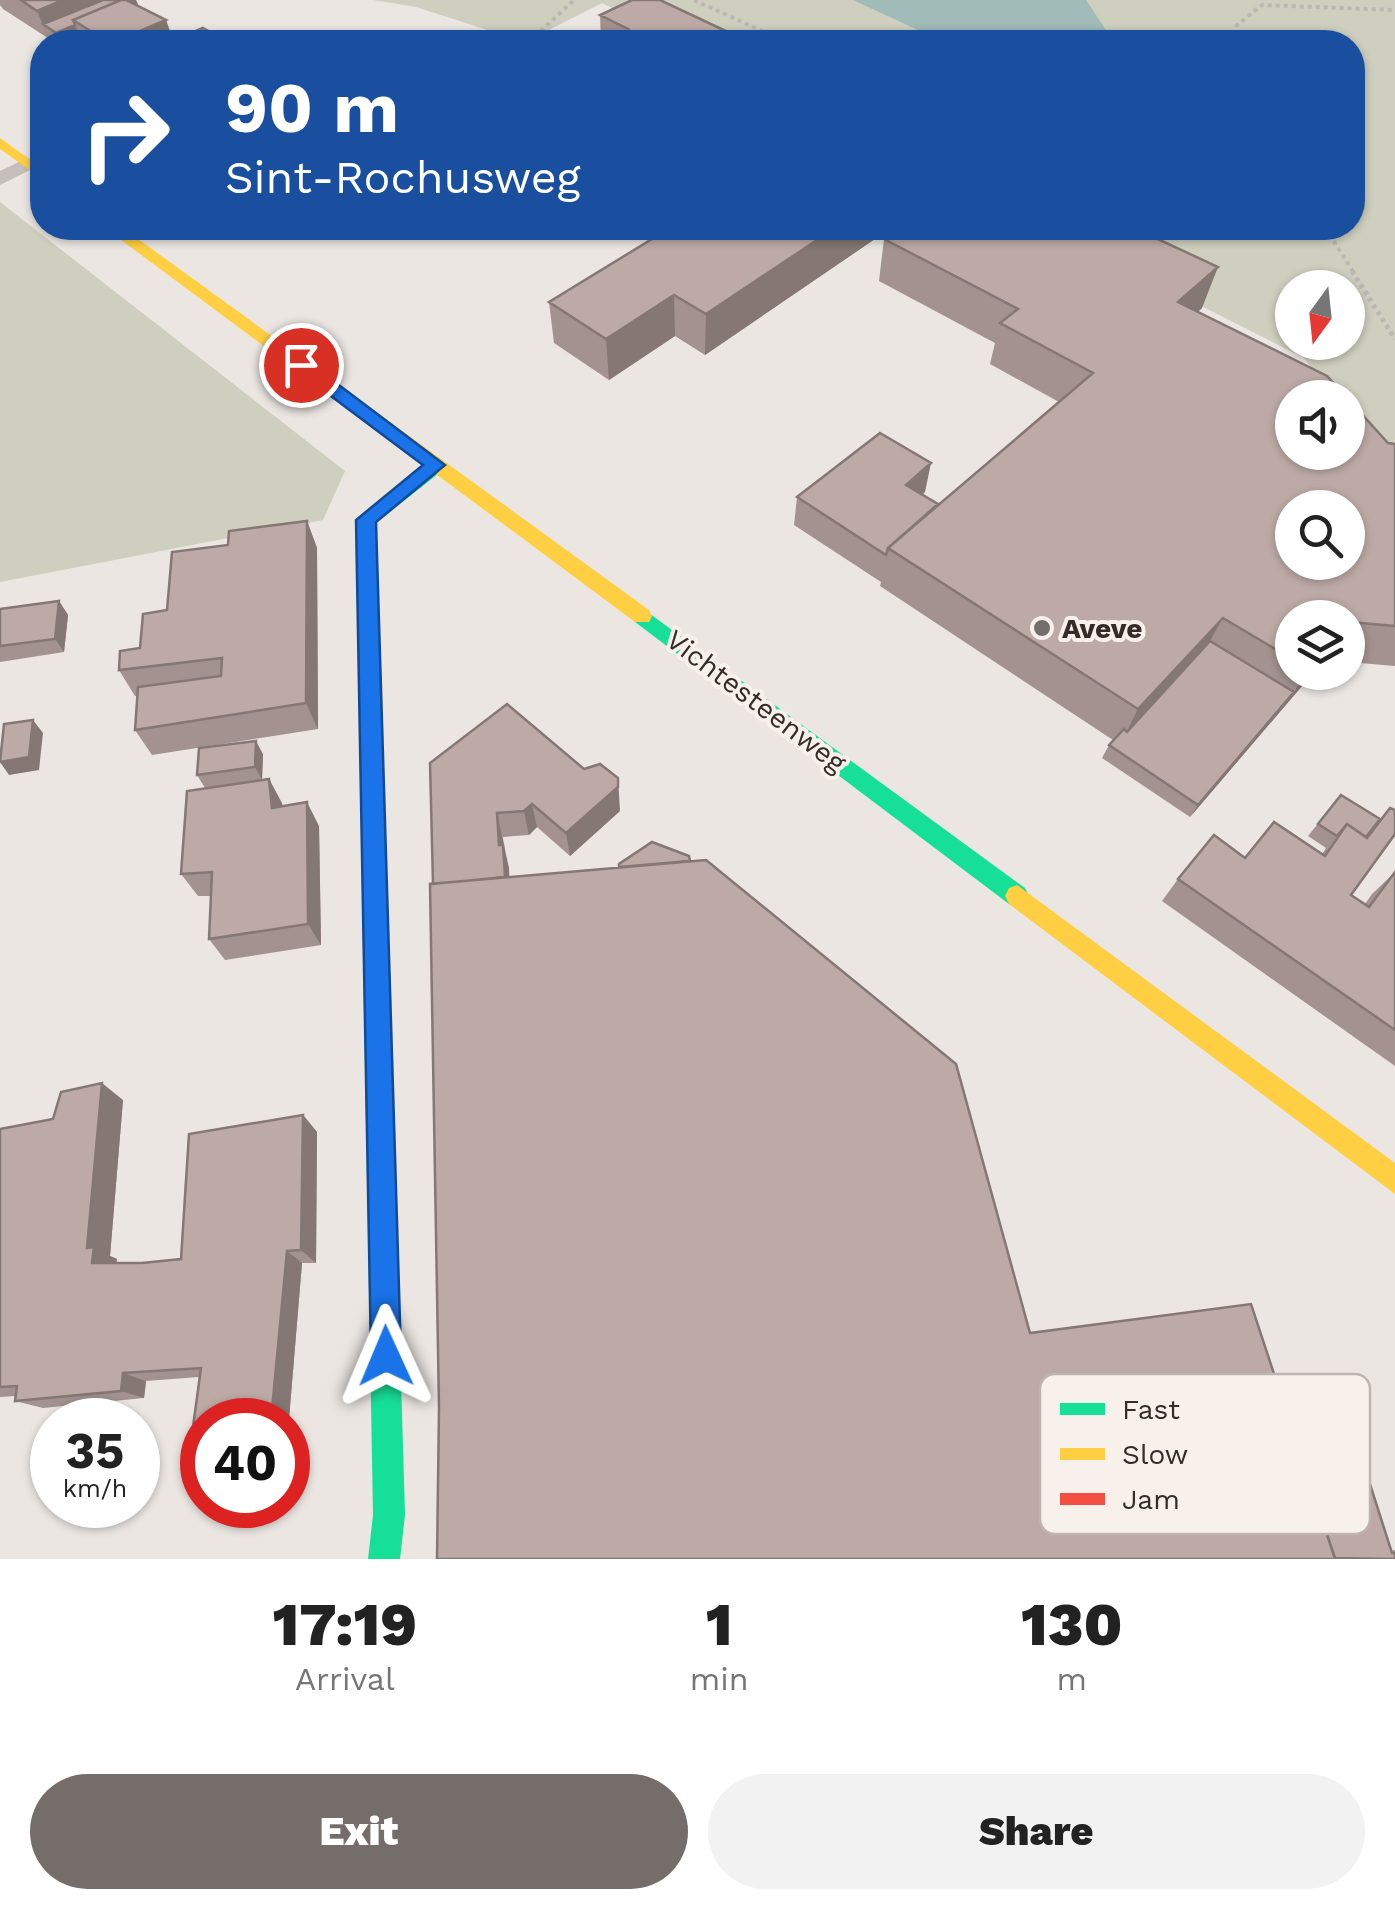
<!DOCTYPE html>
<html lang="en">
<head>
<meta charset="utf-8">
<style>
	body { margin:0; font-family:"Work Sans",sans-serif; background:#f2f2f2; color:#222; height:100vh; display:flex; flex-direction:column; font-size:38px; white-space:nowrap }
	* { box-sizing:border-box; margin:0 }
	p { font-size:32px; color:#767676 }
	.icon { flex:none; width:55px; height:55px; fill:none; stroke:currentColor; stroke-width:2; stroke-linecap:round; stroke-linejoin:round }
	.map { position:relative; height:1559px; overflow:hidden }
	.drawer { display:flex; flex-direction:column; background:#fff; flex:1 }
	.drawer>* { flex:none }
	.top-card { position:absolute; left:30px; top:30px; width:1335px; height:210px; border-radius:40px; box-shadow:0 2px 8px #0004; background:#1a4fa0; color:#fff; overflow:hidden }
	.needle { width:65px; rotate:195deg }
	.fabs { position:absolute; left:1275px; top:270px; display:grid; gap:20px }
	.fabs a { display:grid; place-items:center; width:90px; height:90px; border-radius:50%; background:#fff; box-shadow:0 2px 8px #0004; font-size:50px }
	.speed { position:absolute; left:30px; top:1398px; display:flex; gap:20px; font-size:50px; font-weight:700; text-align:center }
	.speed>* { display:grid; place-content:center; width:130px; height:130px; border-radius:50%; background:#fff; box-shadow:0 2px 8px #0004; line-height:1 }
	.speed small { font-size:25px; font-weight:400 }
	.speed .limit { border:15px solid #d22; background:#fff; color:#111 }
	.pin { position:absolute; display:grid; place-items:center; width:85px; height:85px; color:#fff; margin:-42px; border:5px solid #fff; border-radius:50%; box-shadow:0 2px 10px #0007 }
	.me { position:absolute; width:110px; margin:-55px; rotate:359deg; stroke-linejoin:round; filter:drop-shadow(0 0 8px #0008) }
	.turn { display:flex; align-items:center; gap:35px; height:210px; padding:0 30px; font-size:45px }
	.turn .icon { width:130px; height:130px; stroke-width:2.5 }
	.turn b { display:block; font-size:70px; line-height:85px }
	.eta { display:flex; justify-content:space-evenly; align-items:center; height:170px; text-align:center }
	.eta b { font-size:60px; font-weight:800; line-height:70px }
	.action { display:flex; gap:20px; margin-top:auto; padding:20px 30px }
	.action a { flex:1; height:115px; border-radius:60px; background:#756d6a; color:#fff; font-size:40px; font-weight:800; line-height:115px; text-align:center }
	.action a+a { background:#f2f2f2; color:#222 }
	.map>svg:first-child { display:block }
	.green { fill:#cecfbe; fill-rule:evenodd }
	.water { fill:#a1bbb8 }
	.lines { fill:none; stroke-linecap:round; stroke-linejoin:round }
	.path-far1 { stroke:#bdb7b4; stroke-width:4; stroke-dasharray:4 4; stroke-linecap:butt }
	.path { stroke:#bdb7b4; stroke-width:5; stroke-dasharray:4 4; stroke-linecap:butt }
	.lane { fill:#c5bfbb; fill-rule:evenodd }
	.fast { fill:#16e098; fill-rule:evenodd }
	.slow { fill:#ffcf43; fill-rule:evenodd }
	.jam { fill:#f24e42; fill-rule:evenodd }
	.wall { fill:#a3928f }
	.shaded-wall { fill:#847774 }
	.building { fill:#bdaaa6; stroke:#847774; stroke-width:2.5; fill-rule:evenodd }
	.route { fill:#1a73e8; stroke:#114b97; stroke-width:2.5 }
	.poi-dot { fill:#756d6a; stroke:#f8f0ea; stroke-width:4 }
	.labels { text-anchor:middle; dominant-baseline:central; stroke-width:8; stroke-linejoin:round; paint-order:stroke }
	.poi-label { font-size:28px; font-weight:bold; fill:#352c2a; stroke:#f8f0ea; text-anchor:start }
	.street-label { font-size:28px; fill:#352c2a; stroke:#f8f0ea }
	.key { fill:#f8f0ea; stroke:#beb5b0; stroke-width:2.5 }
	.key-label { font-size:28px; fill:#352c2a }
</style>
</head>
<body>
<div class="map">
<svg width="1395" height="1559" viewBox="0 0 1395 1559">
	<rect width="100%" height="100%" fill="#ebe6e2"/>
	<!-- green -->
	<path class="green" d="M373,0H1395V470L1348,414V398L1335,397L1304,358L1047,228H1352V42H681L602,3L525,42L416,7ZM1292,288H1348V342H1292Z
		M0,202L345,471L323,520L0,582Z"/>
	<!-- water -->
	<path class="water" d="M853,0H1086L1114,42H944Z"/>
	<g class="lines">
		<!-- path-far1 -->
		<path class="path-far1" d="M694,0L786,42
			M529,42L574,0
			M1241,42L1236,26L1262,5L1395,10
			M1325,228L1354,273"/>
		<!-- path -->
		<path class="path" d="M1352,271L1395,339"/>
		<!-- lane -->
		<path class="lane" d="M27,158L34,160V168L0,185V171Z"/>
		<!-- fast -->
		<path class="fast" d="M436,458L443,460V470L376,523L380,656L376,662H362L358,656L356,520Z
			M642,608L1025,888L1029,896L1025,904L1017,907L1009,904L635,622L632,616Z
			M377,996L386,1000L390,1008L405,1515L400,1559H368L373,1515L364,1008L368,1000Z"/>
		<!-- slow -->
		<path class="slow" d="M0,138L42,168V179L0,149Z
			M105,228H123L649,610L652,616L649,622H635Z
			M1017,885L1395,1163V1194L1009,904L1005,896L1009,888Z"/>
		<!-- jam -->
		<path class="jam" d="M369,648L380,656L390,1008L386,1016L377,1020L368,1016L364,1008L358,656Z"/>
	</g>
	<!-- wall -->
	<path class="wall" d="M0,0H136L139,6L166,20L173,41L228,42H54L3,9L0,5Z
		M600,15L749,42H601Z
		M670,228H891L705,355L675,336L609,380L554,343L549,302Z
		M884,239L1202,308L1198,312L1388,443L1395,444V666L1348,662V618H1292V672H1314L1190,817L1102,758L1109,745L1113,740L880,586L881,582L794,525L797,497L925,492L922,495L938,504L1059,402L990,364L995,343L879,281Z
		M307,521L317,548L318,729L152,755L135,730L137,696H135L119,670L140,648L167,610L228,545Z
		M59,601L68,615L64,652L0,662V609Z
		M263,754L262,780L205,788L197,775Z
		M430,763L584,769L620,811L570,856L537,827L529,835L503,837L504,850L509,877L690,861L1030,1333L1311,1487L1391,1551L1395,1550V1559H437L439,1408L433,884Z
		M269,779L283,806L319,826L321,945L225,960L209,939L211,896H198L181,874Z
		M1341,795L1380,819L1390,808L1351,895L1365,904L1372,894L1395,872V1066L1162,901L1178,879L1245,858L1322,854L1326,848L1308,836Z
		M123,1100L110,1256L117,1259L116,1263H142L181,1259L303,1115L317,1132L316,1263H302L288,1431V1420H202V1459L189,1456L199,1377L146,1381L144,1398L43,1408L15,1401L16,1396L0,1397V1129L53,1119Z"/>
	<!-- shaded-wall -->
	<path class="shaded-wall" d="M63,0H136L142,14L89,30L73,20L81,40L60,42L56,33L43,24L49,39L37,11Z
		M166,20L174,42H114Z
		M835,228H891L705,355L706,314Z
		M1218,267L1202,308L1162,343L1178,302Z
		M674,295L675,336L609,380L606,339Z
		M931,463L925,492L900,513L906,485Z
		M307,521L317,548L318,729L306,703Z
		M59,601L68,615L64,652L55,639Z
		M1223,618L1202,655L1120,745L1138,709Z
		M1307,672H1314L1190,817L1198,805L1294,692Z
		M33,720L43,733L39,770L9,775L0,762Z
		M256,741L263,754L262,780L255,767Z
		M618,778L620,811L570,856L566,833Z
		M269,779L282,803L285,831L272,808Z
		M307,802L319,826L321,945L308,924Z
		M532,804L537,827L529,835L524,811Z
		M497,813L509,868L511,908L499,845Z
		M102,1083L123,1100L110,1256L117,1259L115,1275L92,1263L87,1248Z
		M303,1115L317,1132L316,1263L301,1250Z
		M287,1251L302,1263L288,1431V1420H271Z
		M123,1373L146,1381L144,1398L121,1391Z"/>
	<!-- building -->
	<path class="building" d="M21,0H63L37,11Z
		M103,0H121L73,20L75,25L56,33L43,24Z
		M121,0H126L166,20L114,42H59L89,30L73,20Z
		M632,0H660L749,42H602L628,29L600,15Z
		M203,28L228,42H169Z
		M670,228H835L706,314L674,295L606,339L549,302Z
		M902,228H1134L1218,267L1178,302L1327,376L1347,398H1292V452H1348V399L1388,443L1395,444V626L1350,622L1348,625V618H1292V659L1223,618L1138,709L888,548L1093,373L1000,323L1018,309L884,239ZM1292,508H1348V562H1292Z
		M880,433L931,463L906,485L938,504L888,548L886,555L797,497Z
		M307,521L306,703L135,730L138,687L221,676L222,658L119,670L120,651L140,648L143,614L167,610L172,552L228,545L229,531Z
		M59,601L55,639L0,646V609Z
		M1210,641L1294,692L1198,805L1109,745L1124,729L1127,732Z
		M507,704L584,769L600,764L618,778V787L566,833L532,804L524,811L497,813L499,845H503L505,877L433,884L430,763Z
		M33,720L29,757L0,762L4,724Z
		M256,741L255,767L197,775L199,748Z
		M269,779L272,808L307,802L308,924L209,939L212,872L181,874L187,791Z
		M1341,795L1380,819L1366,837L1347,824L1337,836L1318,824Z
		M1390,808L1395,810V834L1351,895L1369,907L1395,872V1030L1178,879L1214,835L1245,858L1274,822L1325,856L1347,824L1367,838Z
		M652,842L689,856L690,861L619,867V864Z
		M706,860L956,1064L1030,1333L1251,1304L1335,1559H437L439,1408L430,884Z
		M102,1083L87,1248L94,1247L92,1263H142L181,1259L189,1134L303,1115L301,1250L287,1251L271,1420H202V1454L189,1456L201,1368L123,1373L121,1391L15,1401L17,1386L0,1387V1129L53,1119L61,1092Z
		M1369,1481L1392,1553H1395V1559L1335,1558L1311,1487Z"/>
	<!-- route -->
	<path class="route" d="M295,361H307L445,465L376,522L401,1356L396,1366L386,1371L375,1366L371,1356L356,520L423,465L295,369Z"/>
	<!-- markers -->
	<circle class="poi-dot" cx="1042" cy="628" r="10"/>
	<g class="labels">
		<!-- poi labels -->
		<g class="poi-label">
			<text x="1062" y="628">Aveve</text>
		</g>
		<!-- street labels -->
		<g class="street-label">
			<text transform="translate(756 701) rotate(37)">Vichtesteenweg</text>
		</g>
	</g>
	<!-- legend -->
	<rect x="1040" y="1374" width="330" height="160" rx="15" class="key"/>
	<rect x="1060" y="1403" width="45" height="12" fill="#16e098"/>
	<rect x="1060" y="1448" width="45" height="12" fill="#ffcf43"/>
	<rect x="1060" y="1493" width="45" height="12" fill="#f24e42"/>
	<g class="key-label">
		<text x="1122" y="1419">Fast</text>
		<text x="1122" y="1464">Slow</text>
		<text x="1122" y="1509">Jam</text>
	</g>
</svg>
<div class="fabs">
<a><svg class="needle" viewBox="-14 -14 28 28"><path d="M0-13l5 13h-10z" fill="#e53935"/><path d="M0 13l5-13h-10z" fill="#767676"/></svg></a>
<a><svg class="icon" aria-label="sound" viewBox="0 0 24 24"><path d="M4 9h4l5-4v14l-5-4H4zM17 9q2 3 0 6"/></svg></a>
<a><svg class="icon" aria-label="search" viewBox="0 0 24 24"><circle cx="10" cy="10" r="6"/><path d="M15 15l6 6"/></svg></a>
<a><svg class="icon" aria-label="layers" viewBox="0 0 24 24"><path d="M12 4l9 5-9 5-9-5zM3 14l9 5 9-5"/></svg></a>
</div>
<div class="speed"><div>35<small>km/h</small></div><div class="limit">40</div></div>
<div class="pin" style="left:301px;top:365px;background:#d93025"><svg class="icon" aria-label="arrive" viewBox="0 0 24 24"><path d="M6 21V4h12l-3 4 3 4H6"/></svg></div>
<svg class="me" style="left:386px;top:1356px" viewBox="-20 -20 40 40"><path d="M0-17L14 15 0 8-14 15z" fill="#1a73e8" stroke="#fff" stroke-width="4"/></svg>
<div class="top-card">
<div class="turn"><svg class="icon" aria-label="right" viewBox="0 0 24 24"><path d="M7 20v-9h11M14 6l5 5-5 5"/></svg><div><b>90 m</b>Sint-Rochusweg</div></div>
</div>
</div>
<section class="drawer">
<div class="eta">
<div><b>17:19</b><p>Arrival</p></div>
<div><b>1</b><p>min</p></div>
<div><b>130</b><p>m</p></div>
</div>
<div class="action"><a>Exit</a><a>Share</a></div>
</section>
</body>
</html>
